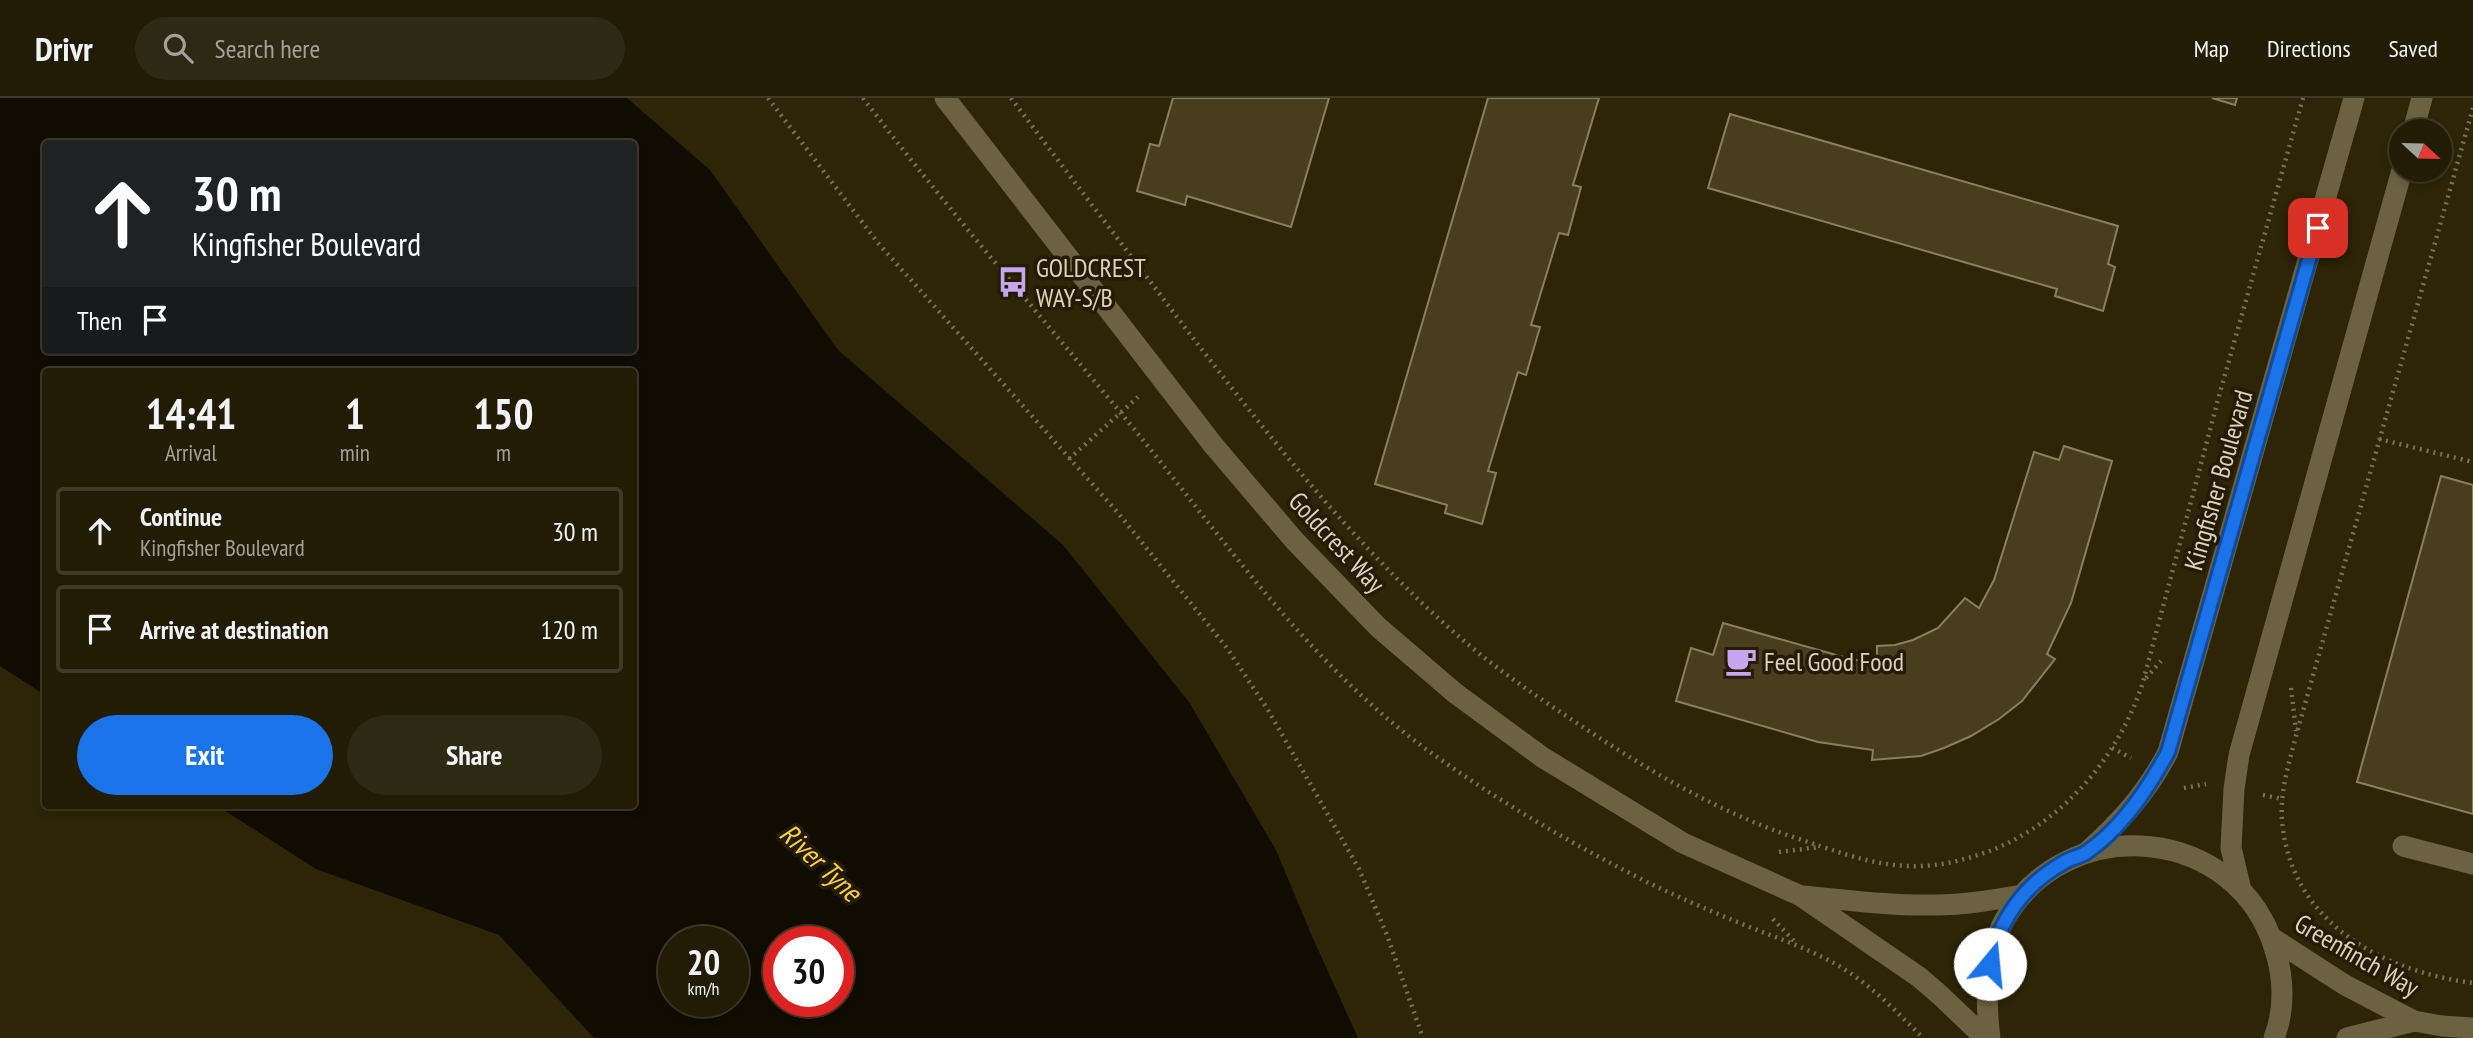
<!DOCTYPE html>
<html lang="en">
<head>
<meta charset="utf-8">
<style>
	body { margin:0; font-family:"PT Sans Narrow",sans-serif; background:#2e2913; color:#f1f3f6; height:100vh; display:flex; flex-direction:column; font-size:26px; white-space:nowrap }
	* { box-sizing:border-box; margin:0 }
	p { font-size:23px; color:#a2a19a }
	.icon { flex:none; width:38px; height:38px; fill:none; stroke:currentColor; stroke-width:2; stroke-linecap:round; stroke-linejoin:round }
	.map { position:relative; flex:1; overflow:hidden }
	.sheet { position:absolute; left:42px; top:270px; width:595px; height:441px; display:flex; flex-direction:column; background:#221c04; border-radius:7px; box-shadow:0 4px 10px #0003,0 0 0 2px #3f3a26 }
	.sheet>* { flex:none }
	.banner { position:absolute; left:42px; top:42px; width:595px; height:214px; border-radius:7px; box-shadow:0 4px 10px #0003,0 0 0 2px #3f3a26; background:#202124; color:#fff; overflow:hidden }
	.needle { width:46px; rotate:112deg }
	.fabs { position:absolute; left:2389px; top:21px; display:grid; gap:14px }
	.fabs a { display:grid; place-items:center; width:63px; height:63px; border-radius:50%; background:#221c04; box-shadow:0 4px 10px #0003,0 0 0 2px #3f3a26; font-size:35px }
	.speed { position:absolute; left:658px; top:828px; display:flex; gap:14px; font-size:35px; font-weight:700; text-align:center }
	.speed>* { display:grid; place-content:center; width:91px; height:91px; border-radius:50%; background:#221c04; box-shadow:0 4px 10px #0003,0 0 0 2px #3f3a26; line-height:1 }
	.speed small { font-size:18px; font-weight:400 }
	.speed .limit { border:10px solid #d22; background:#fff; color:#111 }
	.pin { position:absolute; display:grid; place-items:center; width:60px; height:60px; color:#fff; margin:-30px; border-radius:14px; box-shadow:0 4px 10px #0006 }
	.me { position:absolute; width:77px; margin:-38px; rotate:17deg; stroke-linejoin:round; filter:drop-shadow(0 0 5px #0008) }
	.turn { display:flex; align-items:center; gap:24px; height:147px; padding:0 35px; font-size:32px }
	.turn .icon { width:91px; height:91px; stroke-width:2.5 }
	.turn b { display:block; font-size:49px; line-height:60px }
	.then { display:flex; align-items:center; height:66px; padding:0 35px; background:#0003; gap:14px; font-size:26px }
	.eta { display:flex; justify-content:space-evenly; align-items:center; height:119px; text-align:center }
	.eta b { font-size:42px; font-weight:800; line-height:49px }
	.action { display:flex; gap:14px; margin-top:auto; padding:14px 35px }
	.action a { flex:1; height:80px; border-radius:42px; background:#1a73e8; color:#fff; font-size:28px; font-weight:800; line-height:80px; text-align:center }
	.action a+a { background:#2e2913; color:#f1f3f6 }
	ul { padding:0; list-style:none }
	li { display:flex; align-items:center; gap:21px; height:88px; margin:0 14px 10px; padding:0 21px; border:4px solid #3f3a26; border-radius:7px }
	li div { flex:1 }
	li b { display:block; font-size:26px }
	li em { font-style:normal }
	header { display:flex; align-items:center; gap:42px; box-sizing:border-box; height:98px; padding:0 35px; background:#221c04; border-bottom:2px solid #3f3a26 }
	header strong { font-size:33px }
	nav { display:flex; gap:38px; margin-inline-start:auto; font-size:24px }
	.search { width:490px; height:63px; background:#2e2913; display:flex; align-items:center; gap:18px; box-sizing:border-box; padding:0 24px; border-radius:38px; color:#a2a19a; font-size:26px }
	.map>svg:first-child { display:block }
	.water { fill:#100c02; fill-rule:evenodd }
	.building { fill:#483e1d; stroke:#897f5e; stroke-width:2 }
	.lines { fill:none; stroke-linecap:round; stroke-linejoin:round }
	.path { stroke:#787158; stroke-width:4.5; stroke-dasharray:2 5; stroke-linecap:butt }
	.minor { stroke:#6c6242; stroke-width:21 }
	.route-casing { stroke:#114b97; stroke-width:18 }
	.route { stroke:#1a73e8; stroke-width:12 }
	.labels { text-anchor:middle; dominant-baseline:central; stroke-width:7; stroke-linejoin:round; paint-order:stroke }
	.poi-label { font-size:26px; fill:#d7d2c1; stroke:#241b00; text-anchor:start }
	.street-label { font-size:26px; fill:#d7d2c1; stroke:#241b00 }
	.water-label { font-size:28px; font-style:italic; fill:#f8d242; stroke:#241b00 }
</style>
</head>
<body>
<header>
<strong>Drivr</strong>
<div class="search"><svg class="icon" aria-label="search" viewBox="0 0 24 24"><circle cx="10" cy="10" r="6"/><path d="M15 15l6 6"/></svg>Search here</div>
<nav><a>Map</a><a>Directions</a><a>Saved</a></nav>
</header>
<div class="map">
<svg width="2473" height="940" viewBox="0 0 2473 940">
	<rect width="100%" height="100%" fill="#2d2505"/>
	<!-- water -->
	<path class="water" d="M0,0H627L710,72L838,252L1063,447L1189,604L1276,752L1311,836L1358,940H594L499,837L316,771L216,707H634V273H46L45,597L0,568ZM46,46H634V252H46ZM674,844H733V903H674ZM779,844H838V903H779Z"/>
	<!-- building -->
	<path class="building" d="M1173,0H1329L1291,129L1187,98L1185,107L1137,93L1150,46L1159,48Z
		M1488,0H1599L1573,87L1581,89L1568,137L1559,135L1531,227L1540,229L1526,277L1518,274L1488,373L1496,375L1482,426L1445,415L1447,407L1375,386Z
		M2212,0H2237L2235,7Z
		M1730,16L2118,128L2108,166L2115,169L2103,213L2055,198L2057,191L1708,90Z
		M2064,348L2112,363L2071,505L2047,556L2055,561L2022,603L1999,621L1971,638L1944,650L1921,658L1872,662L1873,652L1818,644L1676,603L1691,550L1713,557L1723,525L1854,562H1877V548L1895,547L1913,542L1938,530L1965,500L1979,510L1994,482L2034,354L2059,362Z
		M2441,378L2473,387V716L2357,684Z"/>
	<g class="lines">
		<!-- path -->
		<path class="path" d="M768,0L878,145L1119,416L1227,550L1268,612L1359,771L1387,837L1423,940
			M863,0C945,108 1034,210 1120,314C1220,434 1307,568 1437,659C1506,708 1579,750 1655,788C1681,800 1708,812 1735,823C1775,840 1817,852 1853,877C1879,895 1901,918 1923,940
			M1011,0C1068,76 1126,151 1183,227C1269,339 1357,451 1464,543C1505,578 1551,608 1595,637C1658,678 1722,715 1793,739C1868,764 1909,782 1987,754C2062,726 2119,659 2143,584L2219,298L2303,0
			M2473,10L2296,638C2289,665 2280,693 2282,722C2290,824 2381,873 2473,885
			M2379,341L2473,364
			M1069,361L1138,299
			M2146,580L2161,563
			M2291,590L2296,633
			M2112,650L2131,660
			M2184,690L2206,686
			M2263,697L2282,701
			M1779,754L1819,749
			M1773,821L1796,845"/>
		<!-- minor -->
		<path class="minor" d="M945,0L1214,348L1294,442L1378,529L1455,595L1542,659L1683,745L1801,798L1919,879L1941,898L1985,940
			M2413,33L2422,0
			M2403,748L2473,766
			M2087,754C2121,723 2146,696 2168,654L2354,0
			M2241,792L2231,750L2234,691L2239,657L2402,72
			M1803,798C1847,802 1891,808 1935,807C1964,807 1993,802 2022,797
			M2272,840L2345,887L2414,923L2442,928L2473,930
			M1990,940C1985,901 1985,857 2005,821C2069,711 2239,728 2275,852C2284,880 2285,912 2274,940
			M2347,940L2414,923"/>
	</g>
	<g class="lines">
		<defs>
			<path id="route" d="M1990,866C1999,822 2024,787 2063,765C2070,760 2080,759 2087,754C2122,730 2148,691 2168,654L2318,130"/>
		</defs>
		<!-- route casing -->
		<use href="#route" class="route-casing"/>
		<!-- route -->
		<use href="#route" class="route"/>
	</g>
	<!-- icons -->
	<defs>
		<symbol id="bus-bare" viewBox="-9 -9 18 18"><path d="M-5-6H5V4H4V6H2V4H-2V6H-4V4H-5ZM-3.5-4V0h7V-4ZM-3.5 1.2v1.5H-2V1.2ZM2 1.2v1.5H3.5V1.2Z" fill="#c6a6f0" stroke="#241b00" stroke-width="2.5" paint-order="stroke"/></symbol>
		<symbol id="cafe-bare" viewBox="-9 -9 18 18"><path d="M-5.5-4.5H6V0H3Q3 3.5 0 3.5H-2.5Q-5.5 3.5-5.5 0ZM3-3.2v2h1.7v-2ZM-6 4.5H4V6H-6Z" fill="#c6a6f0" stroke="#241b00" stroke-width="2.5" paint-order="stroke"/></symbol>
	</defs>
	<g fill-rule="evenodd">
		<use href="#bus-bare" x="991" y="162" width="44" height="44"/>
		<use href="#cafe-bare" x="1719" y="541" width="44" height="44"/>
	</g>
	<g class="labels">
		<!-- poi labels -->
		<g class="poi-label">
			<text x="1036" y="169">GOLDCREST<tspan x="1036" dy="30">WAY-S/B</tspan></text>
			<text x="1764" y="563">Feel Good Food</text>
		</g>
		<!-- street labels -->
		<g class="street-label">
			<text transform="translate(2218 382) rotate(-74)">Kingfisher Boulevard</text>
			<text transform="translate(1337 444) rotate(47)">Goldcrest Way</text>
			<text transform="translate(2357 857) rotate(30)">Greenfinch Way</text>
		</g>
		<!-- water labels -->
		<g class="water-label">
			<text transform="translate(821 764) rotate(43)">River Tyne</text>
		</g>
	</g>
</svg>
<div class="fabs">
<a><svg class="needle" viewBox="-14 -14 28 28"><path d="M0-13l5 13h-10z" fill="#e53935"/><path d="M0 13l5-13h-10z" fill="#a2a19a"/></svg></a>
</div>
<div class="speed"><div>20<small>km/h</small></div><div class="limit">30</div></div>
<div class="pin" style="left:2318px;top:130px;background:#d93025"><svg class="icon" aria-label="arrive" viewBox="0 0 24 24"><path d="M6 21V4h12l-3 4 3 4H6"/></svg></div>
<svg class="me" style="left:1990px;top:866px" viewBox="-20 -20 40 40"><circle r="19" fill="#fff"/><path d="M0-13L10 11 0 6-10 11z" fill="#1a73e8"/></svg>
<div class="banner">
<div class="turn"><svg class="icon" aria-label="ahead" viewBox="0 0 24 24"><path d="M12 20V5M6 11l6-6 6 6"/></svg><div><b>30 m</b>Kingfisher Boulevard</div></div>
<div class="then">Then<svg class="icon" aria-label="arrive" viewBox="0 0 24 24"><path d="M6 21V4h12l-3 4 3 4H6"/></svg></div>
</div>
<section class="sheet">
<div class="eta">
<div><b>14:41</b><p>Arrival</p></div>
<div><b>1</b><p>min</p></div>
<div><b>150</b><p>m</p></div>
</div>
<ul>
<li><svg class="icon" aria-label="ahead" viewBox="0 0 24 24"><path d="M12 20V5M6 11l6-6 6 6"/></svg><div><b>Continue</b><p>Kingfisher Boulevard</p></div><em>30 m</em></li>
<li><svg class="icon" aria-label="arrive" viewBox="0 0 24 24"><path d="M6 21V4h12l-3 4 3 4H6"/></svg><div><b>Arrive at destination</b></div><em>120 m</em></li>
</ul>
<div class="action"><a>Exit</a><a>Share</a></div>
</section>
</div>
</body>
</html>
